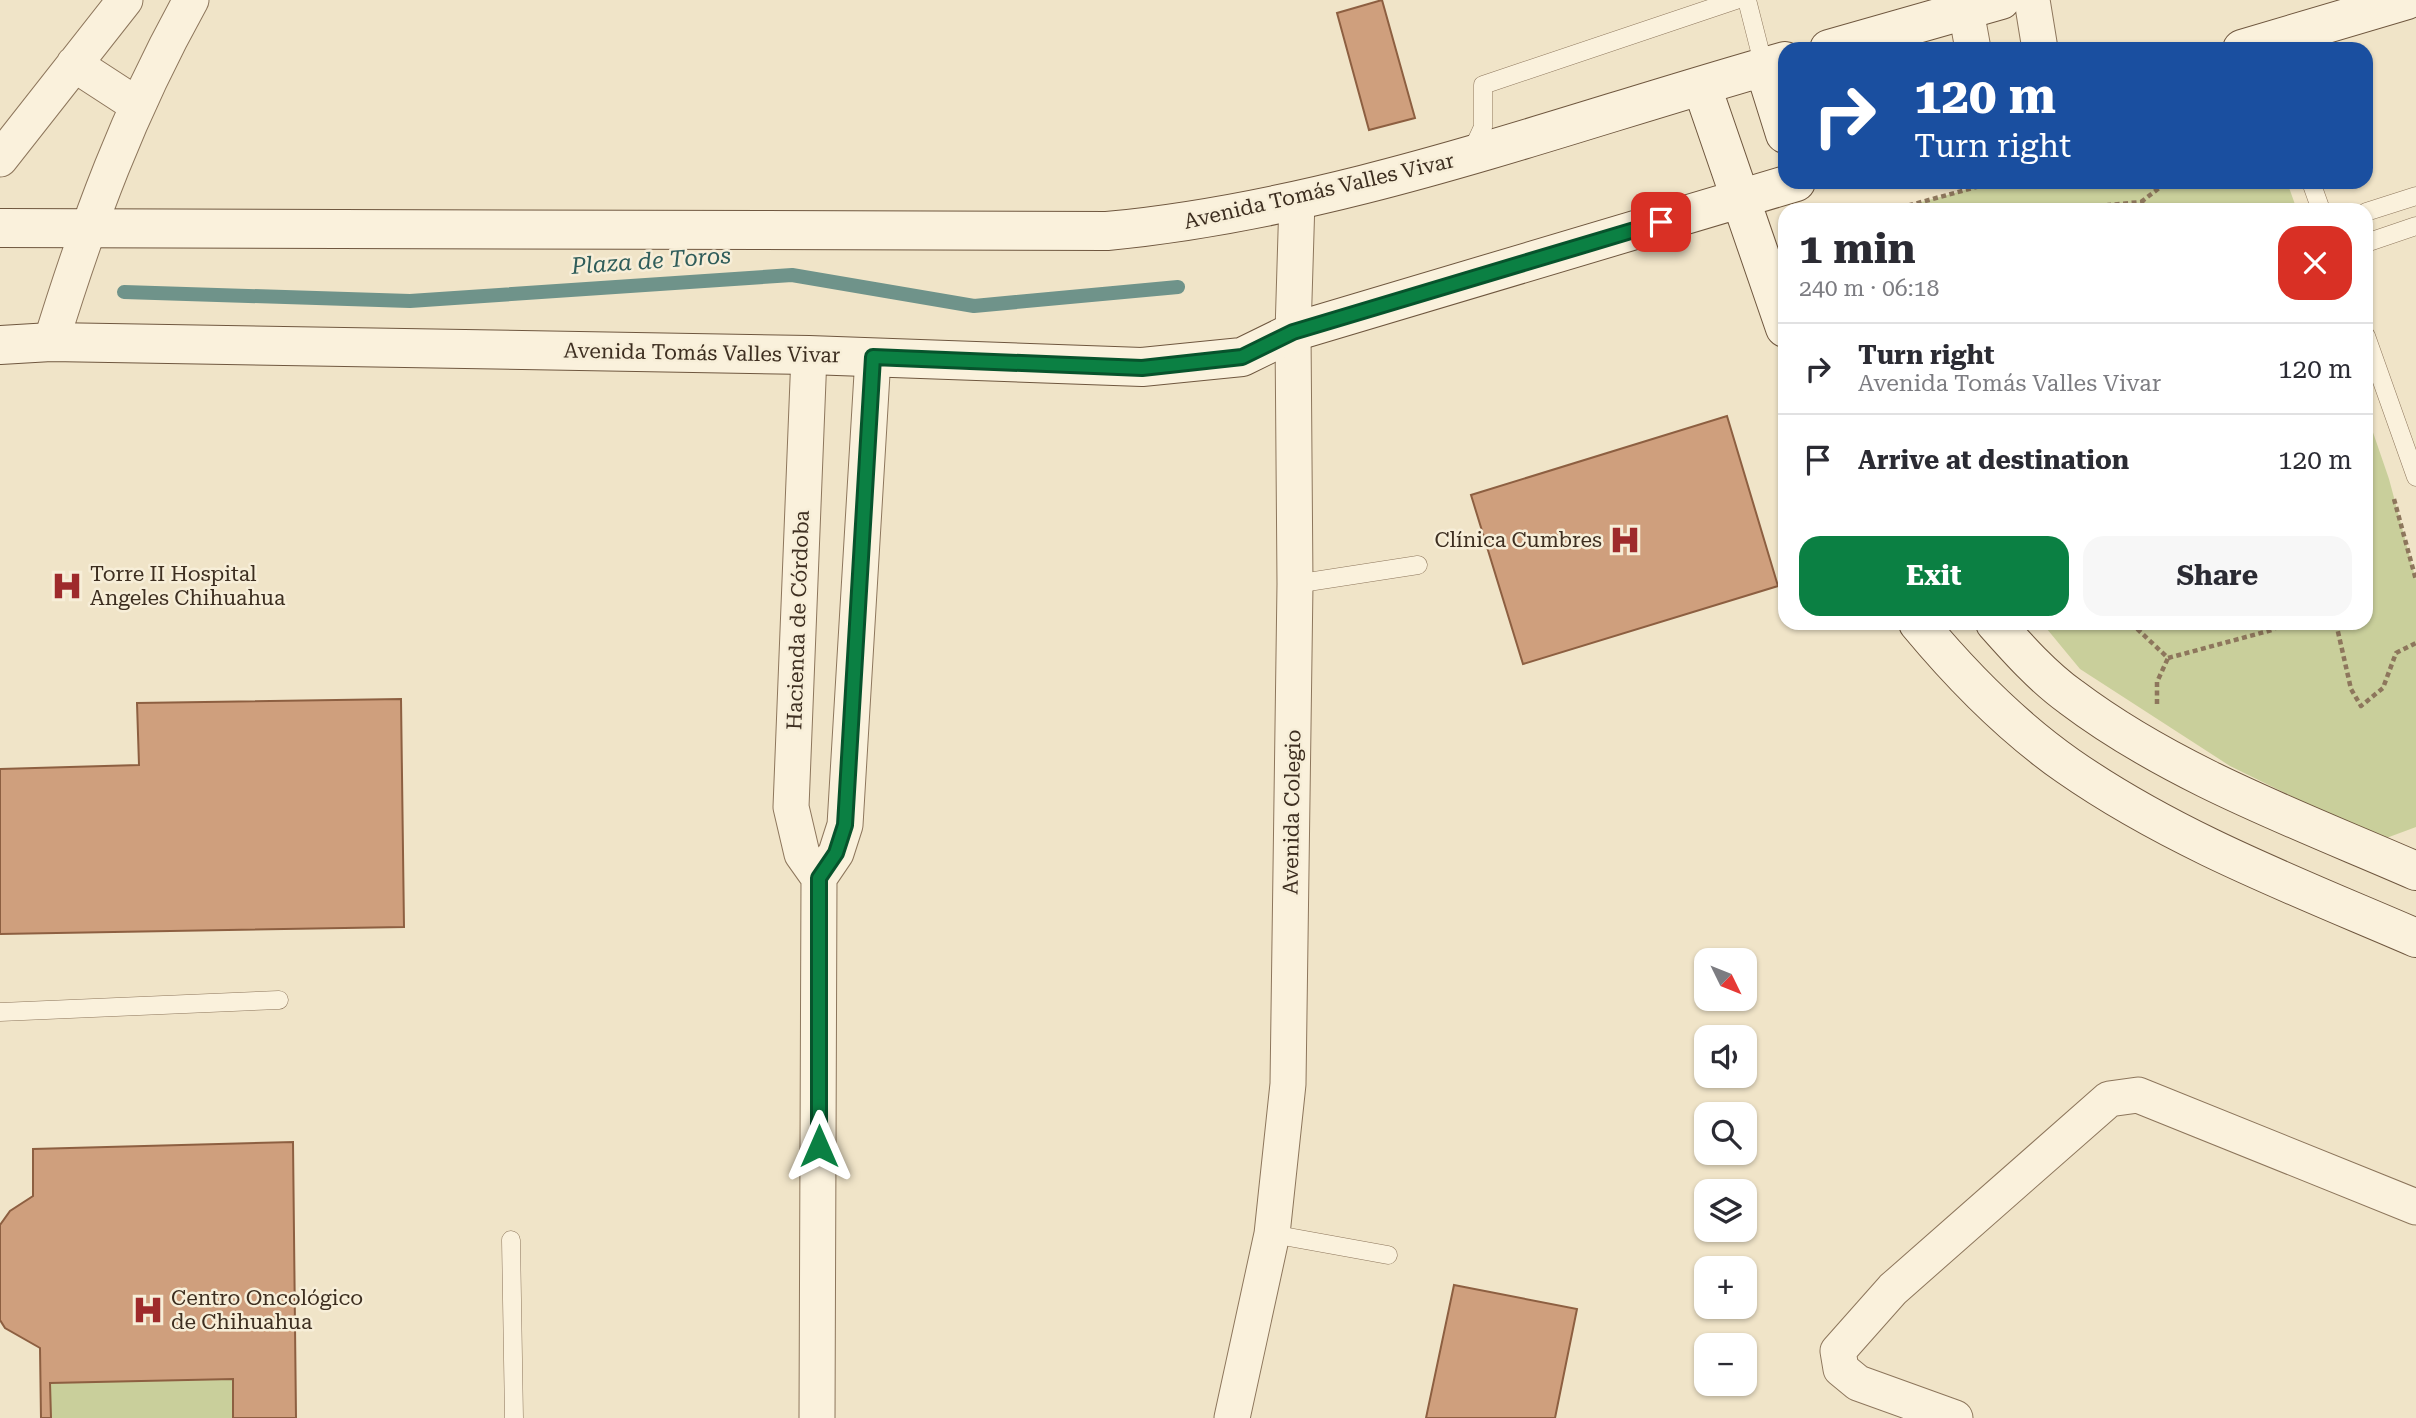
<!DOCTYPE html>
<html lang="en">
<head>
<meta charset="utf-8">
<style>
	body { margin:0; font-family:"Roboto Serif",serif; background:#f7f7f7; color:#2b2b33; height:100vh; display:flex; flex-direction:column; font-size:26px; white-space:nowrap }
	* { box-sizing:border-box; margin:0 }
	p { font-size:23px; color:#7c7c81 }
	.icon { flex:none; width:38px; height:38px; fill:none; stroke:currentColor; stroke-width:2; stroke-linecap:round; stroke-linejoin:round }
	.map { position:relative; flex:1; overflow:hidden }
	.side { position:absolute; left:1778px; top:203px; width:595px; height:427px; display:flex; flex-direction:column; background:#fff; border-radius:21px; box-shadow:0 2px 5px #0004 }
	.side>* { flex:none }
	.guide { position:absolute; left:1778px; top:42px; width:595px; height:147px; border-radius:21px; box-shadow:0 2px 5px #0004; background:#1a4fa0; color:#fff; overflow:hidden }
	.needle { width:46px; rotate:133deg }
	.controls { position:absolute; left:1694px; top:948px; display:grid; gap:14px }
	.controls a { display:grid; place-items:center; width:63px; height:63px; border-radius:14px; background:#fff; box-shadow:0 2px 5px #0004; font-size:35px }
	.pin { position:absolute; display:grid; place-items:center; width:60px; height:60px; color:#fff; margin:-30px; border-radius:14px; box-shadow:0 4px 10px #0006 }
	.me { position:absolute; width:77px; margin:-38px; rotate:0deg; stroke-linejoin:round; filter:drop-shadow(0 0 5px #0008) }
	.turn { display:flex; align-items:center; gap:24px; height:147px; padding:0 21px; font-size:32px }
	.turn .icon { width:91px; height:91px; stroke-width:2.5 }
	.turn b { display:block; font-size:49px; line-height:60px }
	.round { display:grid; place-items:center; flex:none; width:74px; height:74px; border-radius:21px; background:#f7f7f7 }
	.headline { display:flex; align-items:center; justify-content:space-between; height:119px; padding:0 21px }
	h1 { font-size:42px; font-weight:700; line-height:52px }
	.button { display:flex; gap:14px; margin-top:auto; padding:14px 21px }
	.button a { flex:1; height:80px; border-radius:21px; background:#0b8043; color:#fff; font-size:28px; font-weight:700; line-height:80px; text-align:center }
	.button a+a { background:#f7f7f7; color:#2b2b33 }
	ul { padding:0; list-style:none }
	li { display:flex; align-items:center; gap:21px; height:91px; padding:0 21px; border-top:2px solid #e1e1e2 }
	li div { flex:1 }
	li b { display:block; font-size:26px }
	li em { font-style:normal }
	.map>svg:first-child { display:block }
	.green { fill:#c9cf9b }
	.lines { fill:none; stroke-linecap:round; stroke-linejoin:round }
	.stream { stroke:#6f938a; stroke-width:14 }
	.building { fill:#cf9f7d; stroke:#8d5f41; stroke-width:2 }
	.lane-casing { stroke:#8d765c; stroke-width:19 }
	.street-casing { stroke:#8d765c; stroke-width:37 }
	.secondary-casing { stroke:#6f573f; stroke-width:40 }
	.path { stroke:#8d765c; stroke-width:4.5; stroke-dasharray:5 3.5; stroke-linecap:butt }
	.lane { stroke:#faf1dc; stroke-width:18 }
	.street { stroke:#faf1dc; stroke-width:35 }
	.secondary { stroke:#faf1dc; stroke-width:38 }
	.route-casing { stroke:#07532c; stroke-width:18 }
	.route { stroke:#0b8043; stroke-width:12 }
	.labels { text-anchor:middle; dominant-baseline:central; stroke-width:5; stroke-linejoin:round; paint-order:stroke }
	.street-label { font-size:21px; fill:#3d2e20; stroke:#f7eed8 }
	.poi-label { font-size:21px; fill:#3d2e20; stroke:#f7eed8; text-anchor:start }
	.water-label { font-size:23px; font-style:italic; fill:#2f5d5a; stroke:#f7eed8 }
</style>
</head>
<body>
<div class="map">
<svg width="2416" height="1418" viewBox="0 0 2416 1418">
	<rect width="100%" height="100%" fill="#f0e4c8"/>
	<!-- green -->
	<path class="green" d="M1995,182H2287L2297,210H1892Z
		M2366,412L2389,479L2416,580V827L2381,840L2230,766L2080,669L2042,623H2366Z
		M233,1379V1418H51L50,1383Z"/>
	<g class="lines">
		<!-- stream -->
		<path class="stream" d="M124,292L410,301L792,275L974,306L1178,287"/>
	</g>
	<!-- building -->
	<path class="building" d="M1382,0L1415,118L1369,130L1337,13Z
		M1727,416L1778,586L1523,664L1471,495Z
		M401,699L404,927L0,934V769L139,765L137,703Z
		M293,1142L296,1418H233V1379L50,1383L51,1418H41L40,1348L5,1328L0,1320V1225L10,1211L33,1196V1149Z
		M1454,1285L1577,1309L1555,1418H1426Z"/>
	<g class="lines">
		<defs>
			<path id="lane" d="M1747,0L1764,67
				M1471,153L1483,127V85L1736,0
				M2311,182L2321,210
				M2366,212L2416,196
				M2366,243L2416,226
				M2366,336L2416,477
				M1295,584L1418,565
				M0,1012L279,1000
				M1272,1234L1388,1255
				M511,1240L514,1418"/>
			<path id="street" d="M1964,0L1973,49
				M2032,0L2040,49
				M74,64L137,105
				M0,159L125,0
				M51,342C88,222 129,111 191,0
				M809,355L791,807L802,854L819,878L836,853L845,825L873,357
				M817,1418L819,878
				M1232,1418L1272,1234L1288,1084L1295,584L1293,332L1297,200
				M1955,1418L1858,1383L1841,1369L1838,1351L1893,1289L2109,1099L2138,1095L2416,1207"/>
			<path id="secondary" d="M1829,49L2001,0
				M2242,49L2407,0
				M1764,67L1785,134
				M1702,87L1785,328
				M0,228L1107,231C1340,209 1561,124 1785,61
				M0,345L51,342L809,355L1142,367L1242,357L1293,332L1796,182
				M1918,623C1962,676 2011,726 2068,766C2174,840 2298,887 2416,938
				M1995,623C2018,649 2043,677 2071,697C2173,774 2299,820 2416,871"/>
		</defs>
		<!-- lane casing -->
		<use href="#lane" class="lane-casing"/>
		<!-- street casing -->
		<use href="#street" class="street-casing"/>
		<!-- secondary casing -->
		<use href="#secondary" class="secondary-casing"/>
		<!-- path -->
		<path class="path" d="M2141,202L2167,182
			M1892,210L1995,182
			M2099,210L2108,205L2141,202L2148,210
			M2394,499L2416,580
			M2131,623L2168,658L2272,630L2284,623
			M2336,623L2351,689L2361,706L2383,688L2396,653L2416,643
			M2157,704V682L2168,658"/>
		<!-- lane -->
		<use href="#lane" class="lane"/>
		<!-- street -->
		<use href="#street" class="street"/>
		<!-- secondary -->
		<use href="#secondary" class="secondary"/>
	</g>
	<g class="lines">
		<defs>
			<path id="route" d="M819,1146V878L836,853L845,825L873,357L1142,368L1242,357L1293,332L1661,222"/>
		</defs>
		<!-- route casing -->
		<use href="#route" class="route-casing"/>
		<!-- route -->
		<use href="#route" class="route"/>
	</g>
	<!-- icons -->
	<defs>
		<symbol id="hospital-bare" viewBox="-9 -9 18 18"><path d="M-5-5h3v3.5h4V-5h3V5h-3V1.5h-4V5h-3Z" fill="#9e2a2b" stroke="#f7eed8" stroke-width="2.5" paint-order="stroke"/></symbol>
	</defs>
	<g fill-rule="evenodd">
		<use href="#hospital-bare" x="1603" y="518" width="44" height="44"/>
		<use href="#hospital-bare" x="45" y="564" width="44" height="44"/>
		<use href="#hospital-bare" x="126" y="1288" width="44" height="44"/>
	</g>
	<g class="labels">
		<!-- street labels -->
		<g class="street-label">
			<text transform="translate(1319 191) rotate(-13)">Avenida Tomás Valles Vivar</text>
			<text transform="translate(702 353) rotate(1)">Avenida Tomás Valles Vivar</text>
			<text transform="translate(798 620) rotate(-88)">Hacienda de Córdoba</text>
			<text transform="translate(1292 812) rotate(-89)">Avenida Colegio</text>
		</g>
		<!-- poi labels -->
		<g class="poi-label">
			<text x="1602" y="540" text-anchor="end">Clínica Cumbres</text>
			<text x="90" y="574">Torre II Hospital<tspan x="90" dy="24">Angeles Chihuahua</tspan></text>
			<text x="171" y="1298">Centro Oncológico<tspan x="171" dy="24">de Chihuahua</tspan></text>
		</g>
		<!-- water labels -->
		<g class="water-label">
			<text transform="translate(651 261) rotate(-4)">Plaza de Toros</text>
		</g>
	</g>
</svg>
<div class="controls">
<a><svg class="needle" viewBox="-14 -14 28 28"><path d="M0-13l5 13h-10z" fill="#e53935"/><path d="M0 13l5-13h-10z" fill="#7c7c81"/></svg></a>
<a><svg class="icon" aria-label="sound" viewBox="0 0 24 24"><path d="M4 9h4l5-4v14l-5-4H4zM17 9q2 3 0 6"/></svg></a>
<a><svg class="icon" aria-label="search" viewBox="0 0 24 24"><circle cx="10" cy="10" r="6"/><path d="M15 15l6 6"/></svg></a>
<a><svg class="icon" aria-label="layers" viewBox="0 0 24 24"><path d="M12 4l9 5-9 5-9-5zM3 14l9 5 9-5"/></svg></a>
<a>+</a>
<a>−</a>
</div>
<div class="pin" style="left:1661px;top:222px;background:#d93025"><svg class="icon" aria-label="arrive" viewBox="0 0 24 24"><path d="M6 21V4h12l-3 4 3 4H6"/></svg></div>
<svg class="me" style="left:819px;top:1146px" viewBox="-20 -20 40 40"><path d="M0-17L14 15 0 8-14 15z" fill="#0b8043" stroke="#fff" stroke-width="4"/></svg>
<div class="guide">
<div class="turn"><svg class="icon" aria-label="right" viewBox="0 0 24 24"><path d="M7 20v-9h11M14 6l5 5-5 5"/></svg><div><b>120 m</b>Turn right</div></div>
</div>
<section class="side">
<div class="headline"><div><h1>1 min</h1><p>240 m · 06:18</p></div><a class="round" style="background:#d93025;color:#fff"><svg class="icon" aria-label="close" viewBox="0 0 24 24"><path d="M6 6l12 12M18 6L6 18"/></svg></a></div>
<ul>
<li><svg class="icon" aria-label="right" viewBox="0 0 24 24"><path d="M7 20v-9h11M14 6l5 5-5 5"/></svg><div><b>Turn right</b><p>Avenida Tomás Valles Vivar</p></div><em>120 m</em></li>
<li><svg class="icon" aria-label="arrive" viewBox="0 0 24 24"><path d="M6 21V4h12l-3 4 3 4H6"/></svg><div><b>Arrive at destination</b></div><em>120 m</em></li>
</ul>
<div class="button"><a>Exit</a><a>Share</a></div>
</section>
</div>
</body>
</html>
